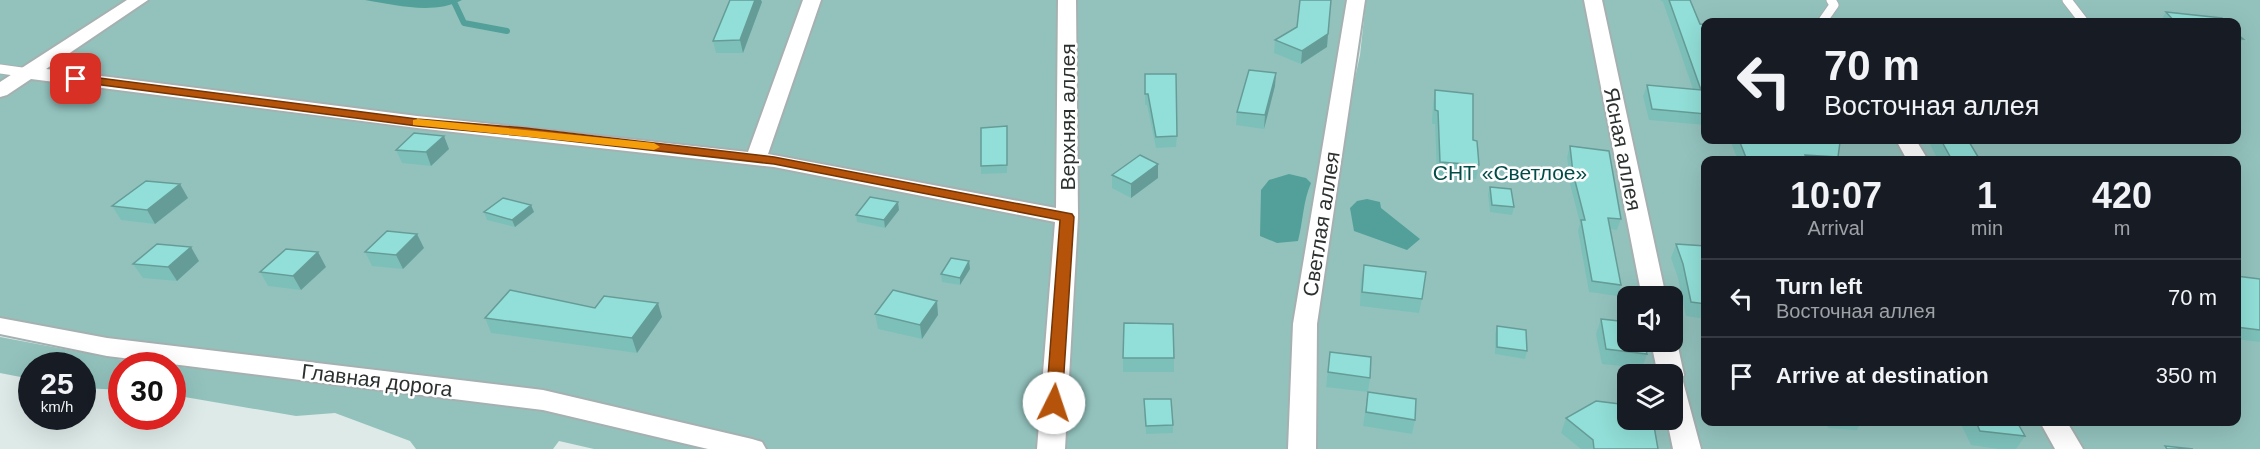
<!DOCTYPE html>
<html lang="en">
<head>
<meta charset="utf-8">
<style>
	body { margin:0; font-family:Helvetica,sans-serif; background:#242831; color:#f1f3f6; height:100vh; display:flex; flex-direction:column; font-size:22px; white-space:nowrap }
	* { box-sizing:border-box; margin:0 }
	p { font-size:20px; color:#9ea1a6 }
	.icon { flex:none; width:33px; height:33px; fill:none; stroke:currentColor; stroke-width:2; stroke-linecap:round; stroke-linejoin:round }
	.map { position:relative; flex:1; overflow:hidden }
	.details { position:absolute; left:1701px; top:156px; width:540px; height:270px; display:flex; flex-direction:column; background:#171b24; border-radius:12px; box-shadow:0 6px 24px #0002 }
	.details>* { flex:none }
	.banner { position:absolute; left:1701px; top:18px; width:540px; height:126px; border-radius:12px; box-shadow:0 6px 24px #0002; background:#171b24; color:#f1f3f6; overflow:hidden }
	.fabs { position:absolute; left:1617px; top:286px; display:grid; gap:12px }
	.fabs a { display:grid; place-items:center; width:66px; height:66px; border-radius:12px; background:#171b24; box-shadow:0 6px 24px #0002; font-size:30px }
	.speed { position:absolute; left:18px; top:352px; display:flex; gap:12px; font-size:30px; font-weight:700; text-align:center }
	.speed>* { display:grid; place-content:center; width:78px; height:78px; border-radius:50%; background:#171b24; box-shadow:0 6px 24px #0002; line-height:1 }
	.speed small { font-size:15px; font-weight:400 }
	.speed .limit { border:9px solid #d22; background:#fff; color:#111 }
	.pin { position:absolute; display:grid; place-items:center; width:51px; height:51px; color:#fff; margin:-26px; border-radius:12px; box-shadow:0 3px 9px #0006 }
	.me { position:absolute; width:66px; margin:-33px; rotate:4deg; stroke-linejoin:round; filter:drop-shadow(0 0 4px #0008) }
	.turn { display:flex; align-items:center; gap:21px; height:126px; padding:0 24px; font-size:27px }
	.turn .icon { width:78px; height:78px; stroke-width:2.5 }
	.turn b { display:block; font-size:42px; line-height:51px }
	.eta { display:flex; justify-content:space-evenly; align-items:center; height:102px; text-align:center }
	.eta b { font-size:36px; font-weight:700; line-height:42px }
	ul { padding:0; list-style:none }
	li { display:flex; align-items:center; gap:18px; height:78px; padding:0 24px; border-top:2px solid #363941 }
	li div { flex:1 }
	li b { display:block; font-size:22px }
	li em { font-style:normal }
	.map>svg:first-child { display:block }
	.green { fill:#93c2bd; fill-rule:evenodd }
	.water { fill:#52a099 }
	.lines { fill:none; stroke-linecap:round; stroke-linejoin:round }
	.stream { stroke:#52a099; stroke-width:6 }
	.lane-casing { stroke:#a5b1b0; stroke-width:11 }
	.street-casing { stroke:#a5b1b0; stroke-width:4 }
	.lane { stroke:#fff; stroke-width:9 }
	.street { fill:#fff; fill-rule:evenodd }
	.wall { fill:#7dc0ba }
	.shaded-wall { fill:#669c97 }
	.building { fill:#91dfd8; stroke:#669c97; stroke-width:1.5 }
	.route { fill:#b45309; stroke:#753606; stroke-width:1.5 }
	.slow { fill:#f59e0b }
	.labels { text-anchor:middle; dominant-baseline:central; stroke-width:5; stroke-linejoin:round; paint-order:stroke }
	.street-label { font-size:21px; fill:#2c3130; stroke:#fff }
	.park-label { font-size:21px; fill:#024c48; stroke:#fff }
</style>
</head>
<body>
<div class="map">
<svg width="2260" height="449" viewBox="0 0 2260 449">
	<rect width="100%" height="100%" fill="#ddeae8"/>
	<!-- green -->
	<path class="green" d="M0,0H1354L1305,310L1360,55L1366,0H2260V449H732L539,406L0,332ZM1706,22H2236V140H1706ZM1706,160H2236V422H1706ZM1628,297H1672V342H1628ZM1628,375H1672V420H1628Z
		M0,337L128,361L171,366H122L121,390L84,388L82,366H32L31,379L0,373Z
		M172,366L421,392L536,409L705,449H594L559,441L553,449H416L410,441L335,413L296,416L173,395Z"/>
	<!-- water -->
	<path class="water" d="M365,0H462C434,15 395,5 365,0Z
		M1289,174L1306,178L1311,183C1303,201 1303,222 1298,241L1277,243L1260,236L1261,190L1269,180Z
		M1367,199L1380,202L1381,208L1420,239L1407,250L1354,231L1350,208L1357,201Z"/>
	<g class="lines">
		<!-- stream -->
		<path class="stream" d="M455,4L464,23L507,31"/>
		<defs>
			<path id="lane" d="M2067,0L2084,22
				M1822,22L1834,5L1831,0
				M0,69L29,73"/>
			<path id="street" d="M127,0H148L46,69L417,116L748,152L803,0H821L768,154L1056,208L1058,0H1076L1078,217L1065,449H1037L1055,222L774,167L417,128L31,79L7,95L0,97V82Z
				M1347,0H1365L1317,324L1316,449H1288L1293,324Z
				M1584,0H1602L1666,297H1642Z
				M1896,140H1916L1928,160H1907Z
				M0,318L107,338L543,390L752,439L762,442L766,449H708L543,410L107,356L0,334Z
				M1672,336L1677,342L1684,375L1682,378L1701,449H1673L1667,420H1672V375H1658L1651,342H1672Z
				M2040,422H2067L2083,449H2055Z"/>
		</defs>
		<!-- lane casing -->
		<use href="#lane" class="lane-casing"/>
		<!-- street casing -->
		<use href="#street" class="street-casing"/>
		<!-- lane -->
		<use href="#lane" class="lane"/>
		<!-- street -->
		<use href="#street" class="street"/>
	</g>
	<!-- wall -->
	<path class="wall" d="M1660,0H1690L1700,24L1706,25V125L1649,120L1643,96L1647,85L1693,89L1663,2Z
		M762,2L743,53H716L713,41Z
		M2166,12L2175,22H2160Z
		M2236,33L2243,39L2236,49Z
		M1328,34L1327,47L1301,64L1274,53L1275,40Z
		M1276,73L1275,86L1264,129L1236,125L1237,112Z
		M1145,74L1177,136L1176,147L1156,148L1147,105H1145Z
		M1435,90L1473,140L1479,165L1476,179L1437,175L1435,124H1432L1433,103Z
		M1007,133V173L981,174V166Z
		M1730,140H1813L1838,157L1837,160H1738Z
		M1924,140H1968L1980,160H1938L1929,142H1925Z
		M1570,146L1621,219L1617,230L1610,229L1621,285L1618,296L1589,292L1578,231L1580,223L1570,184L1567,157Z
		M449,149L431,166L402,163L396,150Z
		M1112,175L1158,178L1131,198L1112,188Z
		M1490,187L1514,207L1512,215L1490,212L1488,194Z
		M188,198L155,224L121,220L112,206Z
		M531,205L534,212L515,227L487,220L484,212Z
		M899,210L885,228L857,222L856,215Z
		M417,234L424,248L403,269L372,266L365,252Z
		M1676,244L1706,246V319L1686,316L1678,278L1671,258Z
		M199,261L177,281L143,278L133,264Z
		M969,261L970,269L960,285L942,282L941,274Z
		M1364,265L1422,299L1419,313L1360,306L1361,279Z
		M326,267L301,290L268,286L260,272Z
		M2236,276L2260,279V342L2236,339Z
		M937,301L938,315L922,339L878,329L875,314Z
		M595,308L662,317L637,353L491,333L485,318Z
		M1601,319L1647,354L1642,368L1602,364L1596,334Z
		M1497,326L1527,351L1525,359L1495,354V334Z
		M1330,352L1370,378L1368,392L1415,420L1412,434L1363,426L1368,392L1326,387Z
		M1123,358H1174V372H1123Z
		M1144,399L1173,425V433L1146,434Z
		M1566,418L1658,449H1581L1561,433Z
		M1762,422H1789L1788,424Z
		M1826,422H1861L1857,430L1828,428Z
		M1960,422H2017L2025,436L2016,449H2000L1971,445Z"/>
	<!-- shaded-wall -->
	<path class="shaded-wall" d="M755,0H761L762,2L743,53L740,40Z
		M1328,34L1327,47L1301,64L1302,51Z
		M1276,73L1275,86L1264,129L1265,115Z
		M444,136L449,149L431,166L426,152Z
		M1158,164V178L1131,198V184Z
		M180,184L188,198L155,224L147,210Z
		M898,202L899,210L885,228L884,220Z
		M531,205L534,212L515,227L512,220Z
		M417,234L424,248L403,269L396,255Z
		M191,247L199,261L177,281L168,267Z
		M318,252L326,267L301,290L293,276Z
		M969,261L970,269L960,285V278Z
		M937,301L938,315L922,339L920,325Z
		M658,303L662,317L637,353L632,338Z"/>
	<!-- building -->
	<path class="building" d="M730,0H755L740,40L713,41Z
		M1300,0H1331L1328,34L1302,51L1275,40L1297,27Z
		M1669,0H1690L1700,24L1706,25V114L1652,109L1647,85L1701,90Z
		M2166,12L2222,18L2227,22H2175Z
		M2236,33L2243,39L2236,38Z
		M1249,70L1276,73L1265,115L1237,112Z
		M1145,74H1176L1177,136L1156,137L1148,94H1145Z
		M1435,90L1473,94V140L1477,141L1479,165L1440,162L1438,111L1435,110Z
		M1007,126V165L981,166V128Z
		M414,133L444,136L426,152L396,150Z
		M1739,140H1813L1840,142L1838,157L1805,155L1807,160H1747Z
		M1941,140H1968L1980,160H1952Z
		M1570,146L1609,151L1621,219L1608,218L1621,285L1592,281L1581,220H1585L1573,173Z
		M1140,155L1158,164L1131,184L1112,175Z
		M146,181L180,184L147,210L112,206Z
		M1490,187L1511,189L1514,207L1492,205Z
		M870,197L898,202L884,220L856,215Z
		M503,198L531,205L512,220L484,212Z
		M387,231L417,234L396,255L365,252Z
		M157,244L191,247L168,267L133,264Z
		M1676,244L1706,246V304L1691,302L1683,264Z
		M286,249L318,252L293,276L260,272Z
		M951,258L969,261L960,278L941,274Z
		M1364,265L1426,272L1422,299L1362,292Z
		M2236,276L2260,279V330L2236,327Z
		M510,290L595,308L604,296L658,303L632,338L485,318Z
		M893,290L937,301L920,325L875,314Z
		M1601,319L1628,322V342H1644L1647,354L1606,349Z
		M1124,323L1173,324L1174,358H1123Z
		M1497,326L1526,330L1527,351L1497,347Z
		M1330,352L1371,357L1370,378L1328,372Z
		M1368,392L1416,399L1415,420L1366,412Z
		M1144,399H1171L1173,425L1146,426Z
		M1596,401L1628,405V420H1653L1658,449H1594L1593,440L1566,418Z
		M1976,422H2017L2025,436L1980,431Z
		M2165,446L2193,449H2167Z"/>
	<!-- route -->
	<path class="route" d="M76,75L417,119L525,128L774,157L1072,214L1074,217L1062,403L1060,407H1048L1046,403L1060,220L774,164L525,136L417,126L71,81L70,79Z"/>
	<!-- slow -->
	<path class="slow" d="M418,119L654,143L660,147L654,150L413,125V120Z"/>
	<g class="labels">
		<!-- street labels -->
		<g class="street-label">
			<text transform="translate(1067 117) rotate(-90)">Верхняя аллея</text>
			<text transform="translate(1623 149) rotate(79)">Ясная аллея</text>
			<text transform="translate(1321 224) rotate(-81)">Светлая аллея</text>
			<text transform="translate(377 380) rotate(7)">Главная дорога</text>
		</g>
		<!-- park labels -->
		<g class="park-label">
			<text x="1510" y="172">СНТ «Светлое»</text>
		</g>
	</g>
</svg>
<div class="fabs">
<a><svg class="icon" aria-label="sound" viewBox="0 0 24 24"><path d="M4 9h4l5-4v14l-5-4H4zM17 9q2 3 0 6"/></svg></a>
<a><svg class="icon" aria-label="layers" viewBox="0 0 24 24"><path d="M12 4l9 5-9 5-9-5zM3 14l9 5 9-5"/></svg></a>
</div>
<div class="speed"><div>25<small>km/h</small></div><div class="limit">30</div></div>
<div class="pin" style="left:76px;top:79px;background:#d93025"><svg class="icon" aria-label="arrive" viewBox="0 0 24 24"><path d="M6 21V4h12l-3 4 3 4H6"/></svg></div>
<svg class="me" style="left:1054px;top:403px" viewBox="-20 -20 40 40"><circle r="19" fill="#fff"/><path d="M0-13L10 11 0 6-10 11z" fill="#b45309"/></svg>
<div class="banner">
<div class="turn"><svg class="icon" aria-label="left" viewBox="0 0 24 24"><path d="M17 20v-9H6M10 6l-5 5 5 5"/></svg><div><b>70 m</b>Восточная аллея</div></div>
</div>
<section class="details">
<div class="eta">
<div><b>10:07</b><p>Arrival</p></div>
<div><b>1</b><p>min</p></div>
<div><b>420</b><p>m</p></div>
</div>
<ul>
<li><svg class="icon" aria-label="left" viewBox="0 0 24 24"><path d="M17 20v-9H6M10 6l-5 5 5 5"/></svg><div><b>Turn left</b><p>Восточная аллея</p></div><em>70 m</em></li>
<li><svg class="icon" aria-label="arrive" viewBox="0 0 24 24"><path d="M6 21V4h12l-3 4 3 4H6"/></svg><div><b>Arrive at destination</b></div><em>350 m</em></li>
</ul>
</section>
</div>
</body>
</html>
